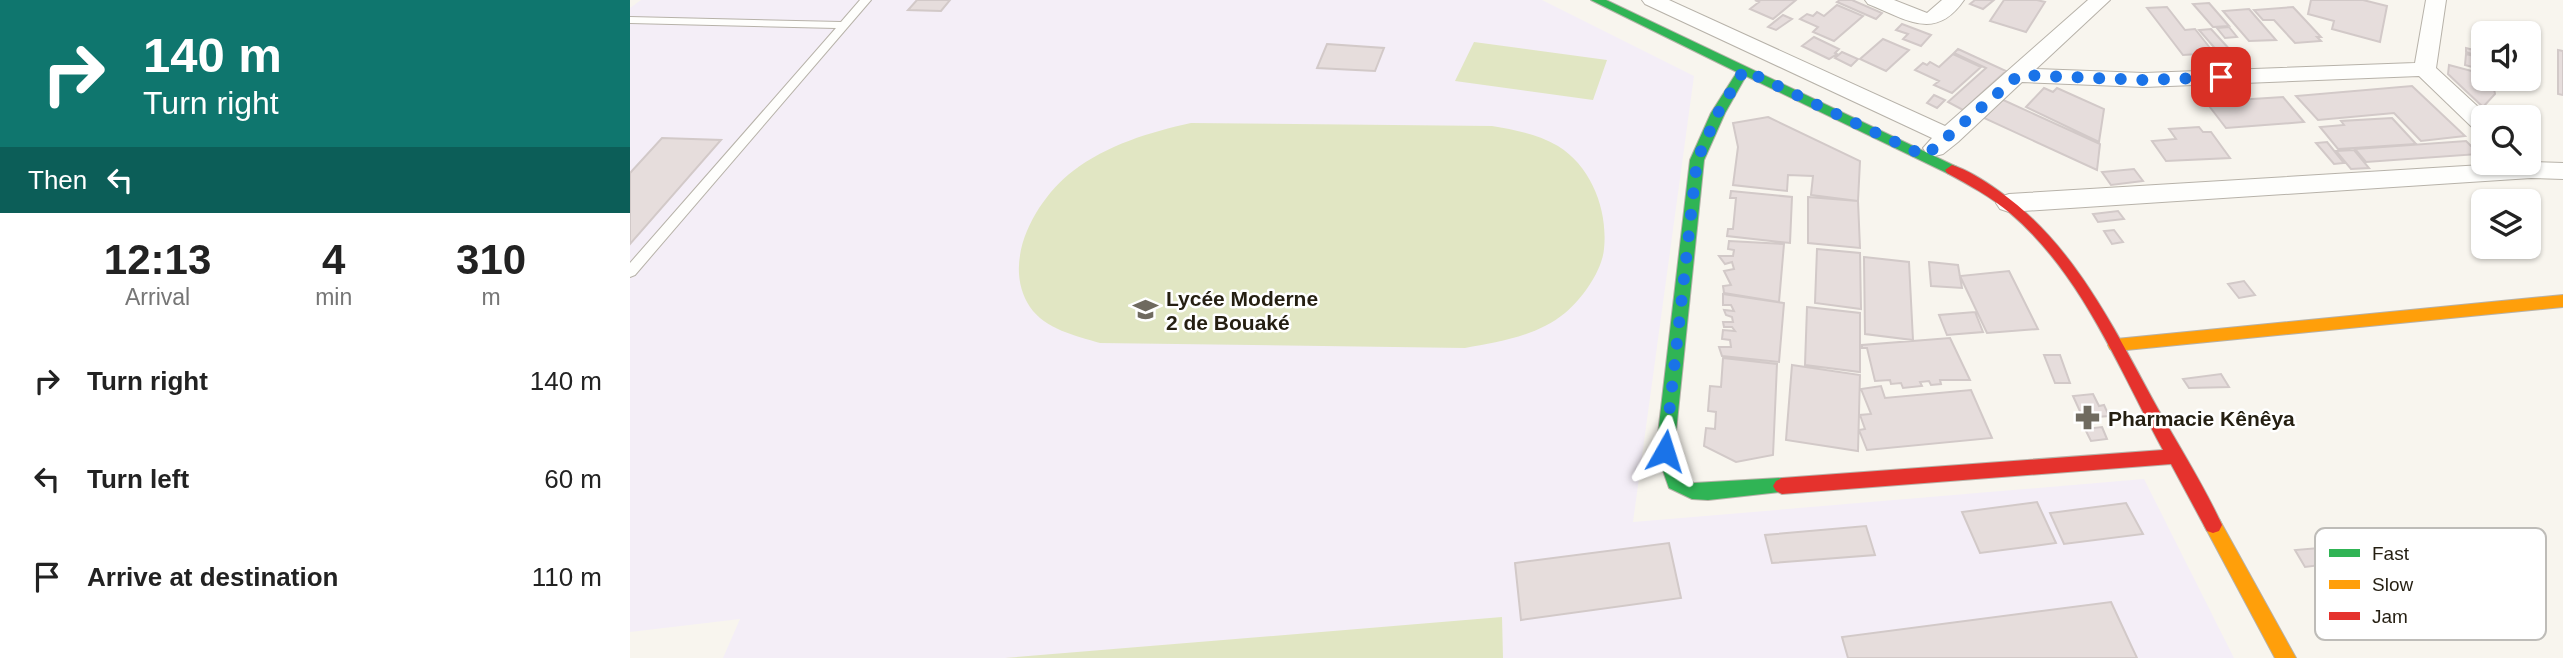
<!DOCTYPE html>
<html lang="en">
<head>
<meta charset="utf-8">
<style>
	body { margin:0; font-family:Arial,sans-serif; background:#f6f6f6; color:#222; height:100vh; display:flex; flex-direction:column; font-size:26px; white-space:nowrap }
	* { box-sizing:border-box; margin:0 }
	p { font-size:23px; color:#767676 }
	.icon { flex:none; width:38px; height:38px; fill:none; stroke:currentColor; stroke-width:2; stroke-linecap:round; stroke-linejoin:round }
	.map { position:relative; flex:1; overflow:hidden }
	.side { display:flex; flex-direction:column; background:#fff; width:630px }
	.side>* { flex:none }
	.banner { background:#0f766e; color:#fff; overflow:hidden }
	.tools { position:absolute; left:1841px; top:21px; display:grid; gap:14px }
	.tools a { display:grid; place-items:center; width:70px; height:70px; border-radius:10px; background:#fff; box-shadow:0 2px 5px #0004; font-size:35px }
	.pin { position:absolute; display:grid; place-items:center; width:60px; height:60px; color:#fff; margin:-30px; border-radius:14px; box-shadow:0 4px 10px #0006 }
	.me { position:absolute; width:77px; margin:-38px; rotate:6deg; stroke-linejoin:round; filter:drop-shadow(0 0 5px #0008) }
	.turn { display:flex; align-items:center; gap:24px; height:147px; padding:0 28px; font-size:32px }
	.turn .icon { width:91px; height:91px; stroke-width:2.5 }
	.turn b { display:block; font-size:49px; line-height:60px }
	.then { display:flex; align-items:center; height:66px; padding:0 28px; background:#0003; gap:14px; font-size:26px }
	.eta { display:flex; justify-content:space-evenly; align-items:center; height:119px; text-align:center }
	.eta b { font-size:42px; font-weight:600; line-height:49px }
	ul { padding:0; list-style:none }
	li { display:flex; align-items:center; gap:21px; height:98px; padding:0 28px }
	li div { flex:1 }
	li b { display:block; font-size:26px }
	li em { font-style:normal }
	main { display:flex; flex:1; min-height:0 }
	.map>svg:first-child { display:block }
	.education { fill:#f4eef7 }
	.green { fill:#e1e6c3 }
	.building { fill:#e6dddc; stroke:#d2c9c8; stroke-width:2 }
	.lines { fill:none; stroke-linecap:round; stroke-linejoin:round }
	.lane-casing { stroke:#b7b2a9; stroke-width:2 }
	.street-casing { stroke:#b7b2a9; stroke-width:2 }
	.fast-casing { stroke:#b7b2a9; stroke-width:2 }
	.slow-casing { stroke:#b7b2a9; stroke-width:2 }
	.jam-casing { stroke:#b7b2a9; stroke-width:2 }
	.lane { fill:#fefefc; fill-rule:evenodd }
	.street { fill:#fefefc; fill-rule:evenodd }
	.fast { fill:#30b455; fill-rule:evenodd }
	.slow { fill:#ff9f0a; fill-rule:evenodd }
	.jam { fill:#e5322d; fill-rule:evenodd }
	.route { stroke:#1a73e8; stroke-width:12; stroke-dasharray:0 21.6 }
	.labels { text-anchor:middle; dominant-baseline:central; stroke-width:5; stroke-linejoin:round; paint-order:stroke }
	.poi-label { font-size:21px; font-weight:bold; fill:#251f12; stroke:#fff; text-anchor:start }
	.key { fill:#fff; stroke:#bebcb8; stroke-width:2 }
	.key-label { font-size:19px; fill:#251f12 }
</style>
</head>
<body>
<main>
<section class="side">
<div class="banner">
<div class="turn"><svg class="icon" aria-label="right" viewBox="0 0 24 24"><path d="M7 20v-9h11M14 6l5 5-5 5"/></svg><div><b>140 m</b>Turn right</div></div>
<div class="then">Then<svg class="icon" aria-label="left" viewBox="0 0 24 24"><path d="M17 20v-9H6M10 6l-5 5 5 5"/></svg></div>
</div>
<div class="eta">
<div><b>12:13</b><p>Arrival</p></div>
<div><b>4</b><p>min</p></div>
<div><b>310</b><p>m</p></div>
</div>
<ul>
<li><svg class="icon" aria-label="right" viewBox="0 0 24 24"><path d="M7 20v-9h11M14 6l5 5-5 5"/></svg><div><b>Turn right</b></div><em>140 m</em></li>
<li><svg class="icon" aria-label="left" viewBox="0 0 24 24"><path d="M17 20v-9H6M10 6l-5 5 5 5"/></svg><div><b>Turn left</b></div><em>60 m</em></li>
<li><svg class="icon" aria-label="arrive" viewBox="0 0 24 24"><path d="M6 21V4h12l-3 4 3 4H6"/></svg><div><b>Arrive at destination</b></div><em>110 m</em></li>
</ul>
</section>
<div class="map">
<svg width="1933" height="658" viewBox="0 0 1933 658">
	<rect width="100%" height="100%" fill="#f8f5ee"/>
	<!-- education -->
	<path class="education" d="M11,0H912L1064,76L1003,522L1514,479L1604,658H93L110,619L0,632V8Z"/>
	<!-- green -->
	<path class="green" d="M844,42L977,60L963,100L825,81Z
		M561,123L862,126C885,130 908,134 928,146C962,167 978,211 974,249C972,271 952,299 935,313C907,336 869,342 835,348L470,343C446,336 415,329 400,307C370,262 406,199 443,171C477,145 520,132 561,123Z
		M872,617L873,658H375Z"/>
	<!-- building -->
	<path class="building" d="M287,0H320L311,11L278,10Z
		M1125,0H1166L1143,19L1120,9L1129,2Z
		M1210,0H1222L1252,13L1246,19L1207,2Z
		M1345,0H1364L1353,9L1340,4Z
		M1374,0H1407L1415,2L1396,32L1360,21Z
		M1681,0H1733L1757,6L1750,42L1702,29L1704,21L1678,14Z
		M1579,3L1599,26L1583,27L1563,4Z
		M1207,5L1233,16L1204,41L1183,32L1188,27L1170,19L1177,14L1183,16L1187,12L1194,16Z
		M1537,7L1555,30L1565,29L1584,53L1553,55L1517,8Z
		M1663,7L1691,37H1687L1691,41L1665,43L1644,20H1633L1624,10Z
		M1619,9L1646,40L1619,41L1593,11Z
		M1153,15L1162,19L1146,30L1138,27Z
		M1272,24L1301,35L1291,46L1273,39L1278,34L1266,30Z
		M1599,27L1607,37L1595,38L1587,28Z
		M1581,29L1602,52L1589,53L1569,30Z
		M1853,34V70L1835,65L1836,54L1852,58L1836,52V48L1852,52Z
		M1184,37L1209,49L1205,53L1207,54L1199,59L1172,46Z
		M1253,39L1279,50L1256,71L1230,59Z
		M697,44L754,48L745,71L687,68Z
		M1328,49L1376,71L1333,110L1318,102L1356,68L1324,53Z
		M1928,50L1933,51V95L1928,94Z
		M1212,52L1228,59L1221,66L1205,58Z
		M1323,54L1351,67L1322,93L1304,85L1309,81L1285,70L1293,63L1297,65L1300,62L1309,67Z
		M1819,65L1853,74V79H1862L1865,94L1853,107L1818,74Z
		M1782,86L1835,136L1791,141L1764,113L1688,120L1666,96Z
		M1414,88L1423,92L1427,88L1474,109L1469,142L1396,107Z
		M1304,95L1315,100L1307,108L1297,103Z
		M1653,97L1674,122L1596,128L1576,102Z
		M1371,99L1470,144L1467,170L1354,118Z
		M1138,117L1230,161L1228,201L1181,195L1183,176L1158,175L1157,191L1103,185L1108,147L1103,123Z
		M1762,118L1786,144L1708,149L1690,127L1714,125L1711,121Z
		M1569,127L1573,132H1581L1600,158L1536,161L1522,141L1546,139L1539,129Z
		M32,138L91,140L0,244V173Z
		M1836,141L1849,154L1736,162L1725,149Z
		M1697,142L1714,163L1704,164L1686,143Z
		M1724,150L1739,168L1721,169L1706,151Z
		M1504,169L1513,181L1481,185L1472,172Z
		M1101,191L1162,197L1160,243L1097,236L1098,229H1103L1106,198H1100Z
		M1178,197L1228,201L1230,248L1178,243Z
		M1488,211L1494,219L1468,222L1463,214Z
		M1484,230L1493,242L1482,244L1474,231Z
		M1099,241L1154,244L1149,302L1094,293L1093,286L1101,285L1094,271L1104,269L1102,262L1095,264L1089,256H1103L1104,250L1098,249Z
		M1187,249L1230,253L1231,309L1185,303Z
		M1234,257L1279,262L1283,340L1235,334Z
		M1299,262L1328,265L1332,288L1301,286Z
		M1379,271L1408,329L1357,333L1330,276Z
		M1614,281L1625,295L1609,298L1598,284Z
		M1093,294L1154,303L1149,362L1092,356L1089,347H1101L1100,340L1092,339L1093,330L1105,331L1102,327H1094L1093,322H1103L1102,317L1096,315L1094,310L1104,311L1101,305H1093Z
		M1177,307L1230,313V372L1175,365Z
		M1345,312L1353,332L1317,335L1309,315Z
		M1320,338L1340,380H1310L1311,384L1301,385L1299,381L1290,382L1292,386L1273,388L1271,383L1261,384L1260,380L1245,381L1237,348H1232V345Z
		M1414,355H1430L1440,383H1425Z
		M1093,358L1147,364L1143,455L1106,462L1074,446L1076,428L1085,429L1086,412L1078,411L1080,386L1091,387Z
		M1162,365L1230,375L1228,451L1156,440Z
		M1591,374L1599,387L1559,388L1553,379Z
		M1251,386L1255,398L1341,390L1362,438L1237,450L1229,430L1235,429L1230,415L1241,414L1231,389Z
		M1463,394L1469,406L1474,405L1479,416L1453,418L1443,396Z
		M1472,427L1477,439L1461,441L1455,429Z
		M1407,502L1426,543L1350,553L1332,512Z
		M1496,503L1513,534L1434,544L1420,513Z
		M1236,526L1245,555L1142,563L1135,535Z
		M1039,543L1051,598L891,620L885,563Z
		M1689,548L1699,564L1675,567L1665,550Z
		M1481,602L1507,658H1218L1212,637Z"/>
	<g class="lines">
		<defs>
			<path id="lane" d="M230,0H241L5,275L0,277V263L206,28L0,23V17L211,22Z"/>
			<path id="street" d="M1012,0H1039L1315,126L1458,0H1480L1406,69L1514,73L1785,63L1796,0H1816L1806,68L1859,117H1853V132L1845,130L1789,76L1514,87L1392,82L1328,142L1313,154L1305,156L1297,154L1293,148L1302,138L1015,4Z
				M1235,0H1264L1297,13L1312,0H1334C1305,42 1276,19 1238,4Z
				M1901,162L1933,163V179L1901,178L1379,212L1370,209L1366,203L1370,197L1379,194Z"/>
			<path id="fast" d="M961,0H976L1327,167L1329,170L1322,175L1317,173L1116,76L1095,113L1074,160L1044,451L1052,478L1064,483L1152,478L1158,481L1161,486L1158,491L1078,500L1062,499L1039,488L1026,451L1060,160L1081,113L1107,72Z"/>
			<path id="slow" d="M1933,295V307L1486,351L1480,349L1478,345L1480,341L1486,339Z
				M1583,517L1589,519L1666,658H1645L1574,525L1577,519Z"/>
			<path id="jam" d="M1322,165C1338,170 1355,181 1369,191C1445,245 1484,329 1528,409C1550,448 1573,484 1592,525L1589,531L1583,533L1577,531L1541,464L1152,494L1146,491L1143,486L1146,481L1152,478L1533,450C1489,369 1452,274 1380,213C1361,197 1339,185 1317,173L1315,170Z"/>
		</defs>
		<!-- lane casing -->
		<use href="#lane" class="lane-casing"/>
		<!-- street casing -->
		<use href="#street" class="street-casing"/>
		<!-- fast casing -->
		<use href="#fast" class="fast-casing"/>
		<!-- slow casing -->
		<use href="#slow" class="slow-casing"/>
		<!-- jam casing -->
		<use href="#jam" class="jam-casing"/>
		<!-- lane -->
		<use href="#lane" class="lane"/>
		<!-- street -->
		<use href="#street" class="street"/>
		<!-- fast -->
		<use href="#fast" class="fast"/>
		<!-- slow -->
		<use href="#slow" class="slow"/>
		<!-- jam -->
		<use href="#jam" class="jam"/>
	</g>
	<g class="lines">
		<!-- route -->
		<path class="route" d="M1035,451L1067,160L1088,113L1114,70L1295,156L1389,75L1514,80L1591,77"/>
	</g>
	<!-- icons -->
	<defs>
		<symbol id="school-bare" viewBox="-9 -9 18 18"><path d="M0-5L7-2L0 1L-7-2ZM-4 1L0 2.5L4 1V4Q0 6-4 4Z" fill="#6f6a5f" stroke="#fff" stroke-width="2.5" paint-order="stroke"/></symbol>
		<symbol id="pharmacy-bare" viewBox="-9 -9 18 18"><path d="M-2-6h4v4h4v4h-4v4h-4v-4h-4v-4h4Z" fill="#6f6a5f" stroke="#fff" stroke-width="2.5" paint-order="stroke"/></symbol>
	</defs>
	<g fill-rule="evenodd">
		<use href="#school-bare" x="498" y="292" width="35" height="35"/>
		<use href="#pharmacy-bare" x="1440" y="400" width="35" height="35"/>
	</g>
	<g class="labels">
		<!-- poi labels -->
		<g class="poi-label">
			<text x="536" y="298">Lycée Moderne<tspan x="536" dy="24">2 de Bouaké</tspan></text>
			<text x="1478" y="418">Pharmacie Kênêya</text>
		</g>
	</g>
	<!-- legend -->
	<rect x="1685" y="528" width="231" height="112" rx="10" class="key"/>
	<rect x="1699" y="549" width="31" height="8" fill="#30b455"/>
	<rect x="1699" y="580" width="31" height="9" fill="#ff9f0a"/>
	<rect x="1699" y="612" width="31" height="8" fill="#e5322d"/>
	<g class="key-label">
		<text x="1742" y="560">Fast</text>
		<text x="1742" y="591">Slow</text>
		<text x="1742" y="623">Jam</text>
	</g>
</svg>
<div class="tools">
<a><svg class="icon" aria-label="sound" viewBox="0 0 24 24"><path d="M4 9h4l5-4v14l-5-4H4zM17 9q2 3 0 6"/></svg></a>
<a><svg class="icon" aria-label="search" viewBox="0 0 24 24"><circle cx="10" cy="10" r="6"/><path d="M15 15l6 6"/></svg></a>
<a><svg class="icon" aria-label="layers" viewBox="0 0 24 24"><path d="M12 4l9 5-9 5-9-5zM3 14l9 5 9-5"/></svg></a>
</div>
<div class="pin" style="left:1591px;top:77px;background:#d93025"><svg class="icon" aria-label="arrive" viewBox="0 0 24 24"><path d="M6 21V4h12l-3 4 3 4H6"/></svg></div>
<svg class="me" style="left:1035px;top:451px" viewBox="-20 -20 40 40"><path d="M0-17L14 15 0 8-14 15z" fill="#1a73e8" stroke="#fff" stroke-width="4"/></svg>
</div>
</main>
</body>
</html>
